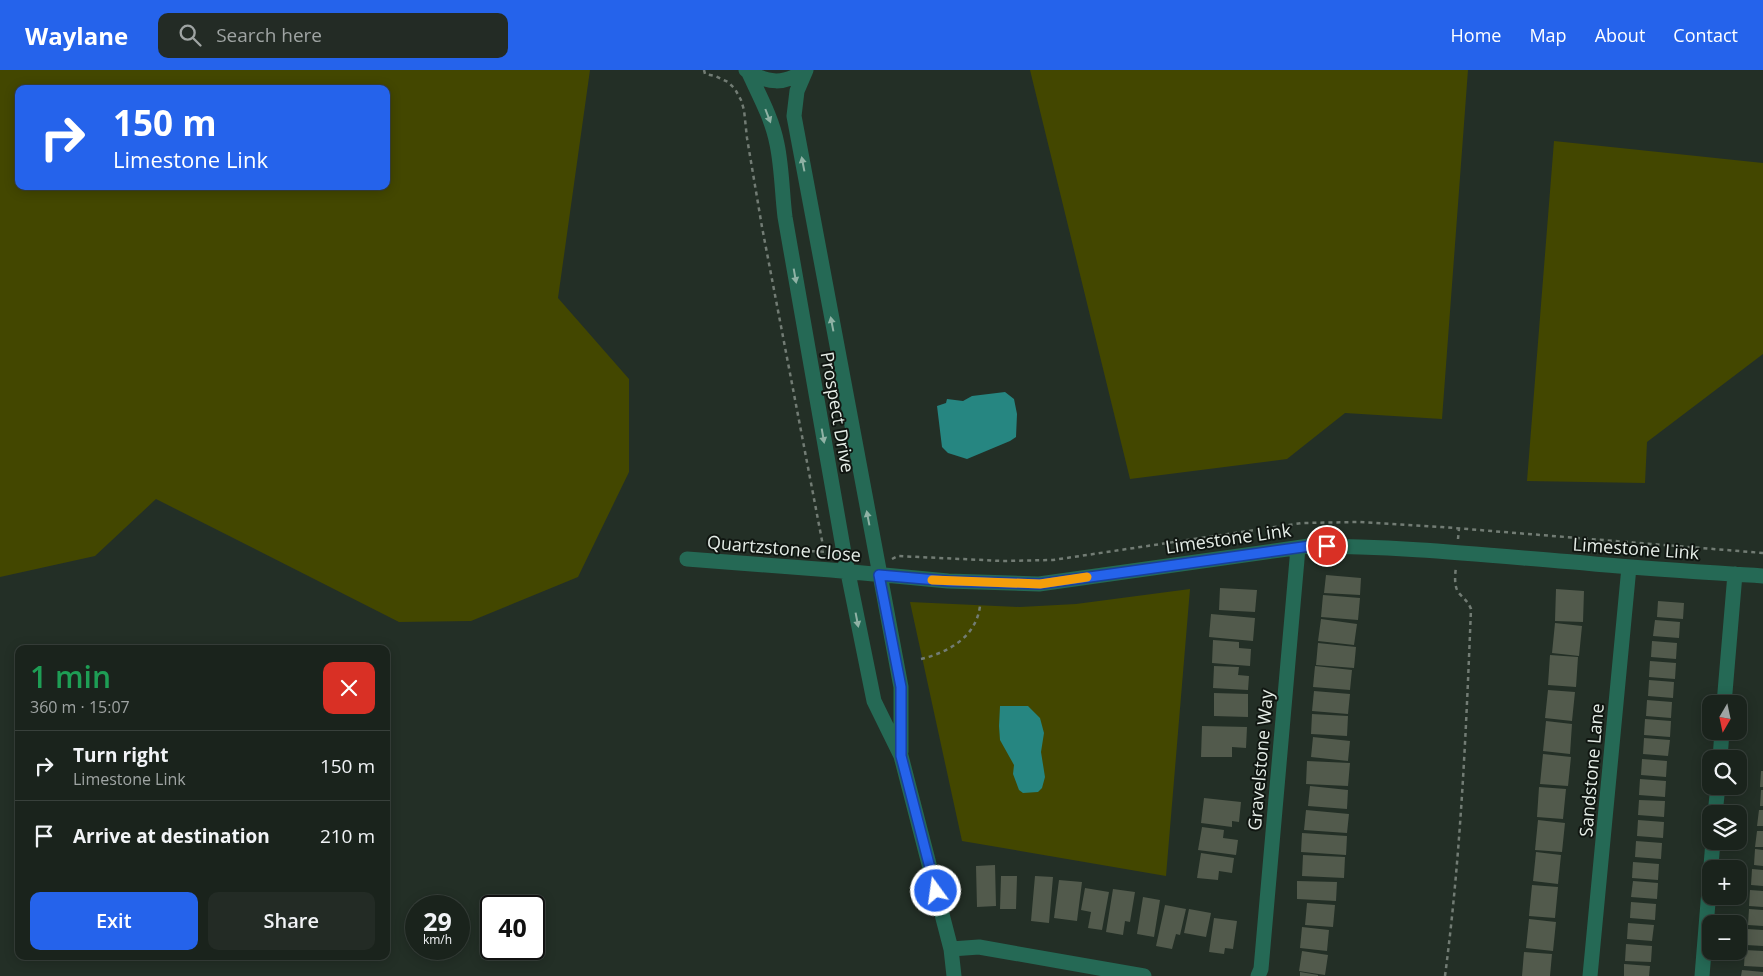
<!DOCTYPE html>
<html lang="en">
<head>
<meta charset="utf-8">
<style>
	body { margin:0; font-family:"Open Sans",sans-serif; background:#232b25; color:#f1f3f6; height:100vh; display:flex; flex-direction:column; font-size:19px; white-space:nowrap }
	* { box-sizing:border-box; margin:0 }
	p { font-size:16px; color:#9fa4a3 }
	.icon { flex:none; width:28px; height:28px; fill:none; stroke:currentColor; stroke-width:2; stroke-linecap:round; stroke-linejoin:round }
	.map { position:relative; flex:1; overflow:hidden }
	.drawer { position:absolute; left:15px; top:575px; width:375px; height:315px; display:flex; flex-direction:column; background:#1a231c; border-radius:10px; box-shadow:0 2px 12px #0003,0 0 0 1px #38403b }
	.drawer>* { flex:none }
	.hud { position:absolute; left:15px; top:15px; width:375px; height:105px; border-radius:10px; box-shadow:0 2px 12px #0003,0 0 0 1px #38403b; background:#2563eb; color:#fff; overflow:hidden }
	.needle { width:32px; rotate:189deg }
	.tools { position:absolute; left:1702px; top:625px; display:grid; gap:10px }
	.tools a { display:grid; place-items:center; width:45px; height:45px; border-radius:10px; background:#1a231c; box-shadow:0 2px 12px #0003,0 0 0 1px #38403b; font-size:25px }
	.speed { position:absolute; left:405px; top:825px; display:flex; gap:10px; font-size:25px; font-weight:700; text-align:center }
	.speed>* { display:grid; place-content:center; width:65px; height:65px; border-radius:50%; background:#1a231c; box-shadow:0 2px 12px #0003,0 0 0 1px #38403b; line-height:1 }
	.speed small { font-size:12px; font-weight:400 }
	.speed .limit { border:2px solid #111; border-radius:8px; background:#fff; color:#111 }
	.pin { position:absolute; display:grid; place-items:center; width:42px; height:42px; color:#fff; margin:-21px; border:2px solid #fff; border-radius:50%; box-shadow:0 1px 5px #0007 }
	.me { position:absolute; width:55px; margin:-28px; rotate:346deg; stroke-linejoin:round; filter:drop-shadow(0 0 4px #0008) }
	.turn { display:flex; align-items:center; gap:18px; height:105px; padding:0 15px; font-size:22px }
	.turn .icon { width:65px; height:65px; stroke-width:2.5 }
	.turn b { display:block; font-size:35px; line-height:42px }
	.round { display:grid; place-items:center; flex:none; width:52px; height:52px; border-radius:10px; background:#232b25 }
	.head { display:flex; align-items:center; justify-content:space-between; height:85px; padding:0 15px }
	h1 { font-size:30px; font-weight:600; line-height:38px; color:#1e9e55 }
	.action { display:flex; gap:10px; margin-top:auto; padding:10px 15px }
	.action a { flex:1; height:58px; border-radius:10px; background:#2563eb; color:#fff; font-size:20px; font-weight:600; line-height:58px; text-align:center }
	.action a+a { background:#232b25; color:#f1f3f6 }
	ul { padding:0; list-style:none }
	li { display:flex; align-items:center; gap:15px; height:70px; padding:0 15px; border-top:1px solid #38403b }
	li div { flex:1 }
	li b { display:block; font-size:19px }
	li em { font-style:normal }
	header { display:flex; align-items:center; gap:30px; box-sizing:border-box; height:70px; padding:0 25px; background:#2563eb; color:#fff }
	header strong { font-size:24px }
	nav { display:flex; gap:28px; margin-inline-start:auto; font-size:18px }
	.search { width:350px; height:45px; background:#232b25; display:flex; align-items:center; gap:12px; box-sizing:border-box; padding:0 18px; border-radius:10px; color:#9fa4a3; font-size:19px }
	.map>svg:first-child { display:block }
	.green { fill:#434700; fill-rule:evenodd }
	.water { fill:#268681 }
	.building { fill:#525a4c }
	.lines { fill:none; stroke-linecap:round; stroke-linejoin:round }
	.path { stroke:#727c74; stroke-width:2.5; stroke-dasharray:4 4; stroke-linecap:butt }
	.minor { stroke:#256955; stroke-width:15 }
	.oneway { fill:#8fb2a5 }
	.route-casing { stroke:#184099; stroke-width:12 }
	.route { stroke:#2563eb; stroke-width:9 }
	.slow { stroke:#f59e0b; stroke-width:9 }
	.labels { text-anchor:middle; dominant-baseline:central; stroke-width:4; stroke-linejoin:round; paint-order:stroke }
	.street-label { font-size:18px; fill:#e5ede7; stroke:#101611 }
</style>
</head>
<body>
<header>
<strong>Waylane</strong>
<div class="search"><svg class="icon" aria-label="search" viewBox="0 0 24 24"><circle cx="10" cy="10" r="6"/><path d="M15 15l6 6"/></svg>Search here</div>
<nav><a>Home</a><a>Map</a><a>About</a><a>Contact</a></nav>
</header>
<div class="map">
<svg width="1763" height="906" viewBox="0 0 1763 906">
	<rect width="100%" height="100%" fill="#232f26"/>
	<!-- green -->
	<path class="green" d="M0,0H590L558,228L629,309V402L578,507L471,551L399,552L156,429L95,486L0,507ZM19,19H386V116H19Z
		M1030,0H1468L1442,349L1345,343L1287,389L1130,409Z
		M1554,71L1763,93V284L1647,372L1645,413L1527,411Z
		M1190,519L1166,806L962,771L910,532L1020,537L1076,534Z"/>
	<!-- water -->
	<path class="water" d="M1005,322L1014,329L1017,344L1016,367L1010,371L967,389L948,383L942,377L937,336L946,333L947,329L963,331L972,326Z
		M1000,636H1028L1040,648L1044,663L1041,682L1045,707L1042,718L1038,722L1023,723L1019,720L1013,704L1014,695L1000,670L999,656Z"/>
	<!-- building -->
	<path class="building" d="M1326,505L1361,508L1360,525L1324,523Z
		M1220,518L1257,520L1255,542L1219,540Z
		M1556,519L1584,521L1583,552L1555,551Z
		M1323,525L1360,528L1358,550L1321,547Z
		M1658,531L1684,533L1683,549L1657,547Z
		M1211,544L1255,548L1253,571L1209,567Z
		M1321,549L1357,554L1354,575L1318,571Z
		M1655,550L1680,552L1679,568L1653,566Z
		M1555,553L1582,556L1579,586L1552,583Z
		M1213,570L1239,572V578L1251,579L1250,596L1212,593Z
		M1652,571L1677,573L1676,589L1651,587Z
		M1318,573L1356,577L1354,598L1316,595Z
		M1550,585L1578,587L1576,617L1548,615Z
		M1650,591L1676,593L1675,609L1649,607Z
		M1214,596L1239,597L1238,605L1249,606L1248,620L1213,618Z
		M1315,596L1352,600L1350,620L1313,617Z
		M1649,610L1674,612L1673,628L1648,626Z
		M1548,620L1575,622L1572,651L1545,648Z
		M1314,621L1350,624L1348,644L1312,641Z
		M1214,623L1248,624V647L1214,646Z
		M1647,630L1672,632L1671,648L1646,646Z
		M1312,644L1348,646L1347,666L1311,664Z
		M1645,649L1671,651L1670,667L1644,665Z
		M1546,651L1572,654L1570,684L1543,681Z
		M1202,656L1247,657L1246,678L1232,677V687H1201Z
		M1313,667L1350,671L1348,691L1311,687Z
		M1644,668L1670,670L1668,686L1643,684Z
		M1543,684L1571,687L1568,716L1540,714Z
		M1642,689L1667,691L1666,707L1641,705Z
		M1307,691L1350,693L1348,716L1306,714Z
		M1761,701H1763V717H1760Z
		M1640,709L1666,711L1665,727L1639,725Z
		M1310,716L1348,720L1347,739L1308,736Z
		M1539,717L1566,719L1563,749L1537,747Z
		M1761,720H1763V736H1760Z
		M1204,728L1241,732L1239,752L1232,751V757L1201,753Z
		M1639,730L1665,731L1664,747L1638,745Z
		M1306,740L1349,744L1347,763L1304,760Z
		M1759,740H1763V756H1757Z
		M1538,750L1565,753L1562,782L1535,780Z
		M1638,750L1664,752L1663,768L1637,766Z
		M1202,757L1224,760L1223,768L1238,770L1236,785L1198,780Z
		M1757,761H1763V777H1755Z
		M1302,763L1347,766L1346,785L1301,782Z
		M1636,771L1662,773L1661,789L1635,787Z
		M1755,779L1763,780V796L1754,795Z
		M1536,782L1561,785L1558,814L1533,811Z
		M1201,783L1234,788L1232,803L1219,801L1218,810L1197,808Z
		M1303,785L1345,787L1344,808L1302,806Z
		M1633,792L1659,794L1658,810L1632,808Z
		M995,795L996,836L977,837L976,796Z
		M1752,799L1763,800V816L1751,815Z
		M1001,806H1017L1016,839H1000Z
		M1035,806L1053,807L1049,853L1031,851Z
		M1059,810L1082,812L1077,851L1054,848Z
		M1297,811L1337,812L1336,831L1297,829Z
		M1633,811L1658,813L1657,829L1631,827Z
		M1532,815L1558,817L1555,848L1529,846Z
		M1085,818L1109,822L1102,860L1088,858L1091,842L1081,840Z
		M1113,819L1135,822L1130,852L1125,851L1123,865L1106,862Z
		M1750,820L1763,821V837L1749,836Z
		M1143,827L1160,830L1154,867L1137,864Z
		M1631,832L1656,834L1655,850L1630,848Z
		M1307,833L1335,835L1333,857L1305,855Z
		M1165,835L1186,839L1180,865L1176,864L1172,879L1156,876Z
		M1189,839L1211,843L1206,867L1184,863Z
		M1749,839L1763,840V856L1748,855Z
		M1214,848L1237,851L1233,879L1225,878L1224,884L1209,882Z
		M1529,849L1556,852L1553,881L1526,878Z
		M1628,853L1654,855L1652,871L1627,869Z
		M1302,857L1329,860L1327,881L1300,878Z
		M1747,859L1763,860V876L1746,875Z
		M1626,874L1652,876L1651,892L1625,891Z
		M1745,880L1763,881V897L1744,896Z
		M1302,881L1328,885L1325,905L1299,901Z
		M1524,882L1552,884L1550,906H1522Z
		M1624,894L1650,896L1649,906H1624Z
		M1742,900L1763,902V906H1741Z
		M1300,902L1318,905V906H1300Z"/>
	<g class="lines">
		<!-- path -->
		<path class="path" d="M704,0L705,4L715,6L728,12L735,19L741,30L744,40L747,68L762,157L824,481
			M1458,469L1459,458
			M788,480L829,482
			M892,489L898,486L1003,491L1053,490L1302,453L1359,452L1442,457L1763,483
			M921,589C949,582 976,567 980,536
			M1445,906C1461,784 1466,662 1471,539C1468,531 1463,528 1458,522C1454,515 1455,505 1456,497"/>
		<!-- minor -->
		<path class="minor" d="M746,0C768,14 784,15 806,0
			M806,0L797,21L794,46L901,617V682
			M748,1C759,25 772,48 777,74C782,98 782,123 785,147L844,483L874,631L901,686L951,879L954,906
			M687,489L831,500L948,511L1039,514L1309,476C1402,476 1494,486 1585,493C1645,499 1704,502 1763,506
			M1724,634L1735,504
			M1720,689L1722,661
			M1715,744L1718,716
			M951,879L979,877L1144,906
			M1258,906L1261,899L1298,478
			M1590,906L1629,497
			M1702,906L1713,771"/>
	</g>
	<!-- one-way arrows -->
	<defs><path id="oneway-solid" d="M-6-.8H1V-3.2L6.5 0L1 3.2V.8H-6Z" transform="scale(1.25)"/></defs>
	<g class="oneway">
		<use href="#oneway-solid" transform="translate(768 46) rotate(69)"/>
		<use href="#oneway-solid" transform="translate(803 94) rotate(-101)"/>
		<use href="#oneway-solid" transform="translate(795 206) rotate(80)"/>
		<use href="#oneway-solid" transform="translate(832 254) rotate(-101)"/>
		<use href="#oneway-solid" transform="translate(823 366) rotate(80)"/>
		<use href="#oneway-solid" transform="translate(868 448) rotate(-101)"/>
		<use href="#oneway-solid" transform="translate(857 550) rotate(79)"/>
	</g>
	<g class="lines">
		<defs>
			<path id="route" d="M936,821L901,686V617L879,505L948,511L1040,514L1310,476H1327"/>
		</defs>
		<!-- route casing -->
		<use href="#route" class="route-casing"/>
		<!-- route -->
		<use href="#route" class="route"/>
		<!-- slow -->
		<path class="slow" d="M932,510L1040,514L1087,507"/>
	</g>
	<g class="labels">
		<!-- street labels -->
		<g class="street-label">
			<text transform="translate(838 342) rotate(80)">Prospect Drive</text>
			<text transform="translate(1228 468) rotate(-8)">Limestone Link</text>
			<text transform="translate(784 478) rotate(5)">Quartzstone Close</text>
			<text transform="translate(1636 478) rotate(4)">Limestone Link</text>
			<text transform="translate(1260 690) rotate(-85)">Gravelstone Way</text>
			<text transform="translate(1591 700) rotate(-85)">Sandstone Lane</text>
		</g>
	</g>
</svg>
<div class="tools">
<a><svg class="needle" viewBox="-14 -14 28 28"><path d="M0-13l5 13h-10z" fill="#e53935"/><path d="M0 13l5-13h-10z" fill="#9fa4a3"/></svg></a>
<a><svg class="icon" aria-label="search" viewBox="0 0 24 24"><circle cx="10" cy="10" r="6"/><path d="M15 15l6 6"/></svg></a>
<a><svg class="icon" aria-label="layers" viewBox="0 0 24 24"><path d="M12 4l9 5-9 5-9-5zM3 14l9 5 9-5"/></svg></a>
<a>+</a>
<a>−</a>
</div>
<div class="speed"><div>29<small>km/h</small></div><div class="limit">40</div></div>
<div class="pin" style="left:1327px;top:476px;background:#d93025"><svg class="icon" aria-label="arrive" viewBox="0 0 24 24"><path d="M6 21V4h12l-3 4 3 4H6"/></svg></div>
<svg class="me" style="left:936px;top:821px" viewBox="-20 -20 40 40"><circle r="17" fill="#2563eb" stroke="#fff" stroke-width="3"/><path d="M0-11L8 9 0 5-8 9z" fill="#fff"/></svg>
<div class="hud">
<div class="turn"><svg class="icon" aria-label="right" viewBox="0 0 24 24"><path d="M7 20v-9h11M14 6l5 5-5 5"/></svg><div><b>150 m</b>Limestone Link</div></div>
</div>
<section class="drawer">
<div class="head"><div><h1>1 min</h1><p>360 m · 15:07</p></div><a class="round" style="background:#d93025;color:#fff"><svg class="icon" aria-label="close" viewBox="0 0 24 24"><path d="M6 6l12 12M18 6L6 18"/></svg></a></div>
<ul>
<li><svg class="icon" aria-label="right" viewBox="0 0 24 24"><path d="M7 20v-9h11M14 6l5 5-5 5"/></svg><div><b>Turn right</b><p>Limestone Link</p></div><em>150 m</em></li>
<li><svg class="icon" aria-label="arrive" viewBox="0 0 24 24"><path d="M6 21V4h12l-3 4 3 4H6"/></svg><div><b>Arrive at destination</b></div><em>210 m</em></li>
</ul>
<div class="action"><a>Exit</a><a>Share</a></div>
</section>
</div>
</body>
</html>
